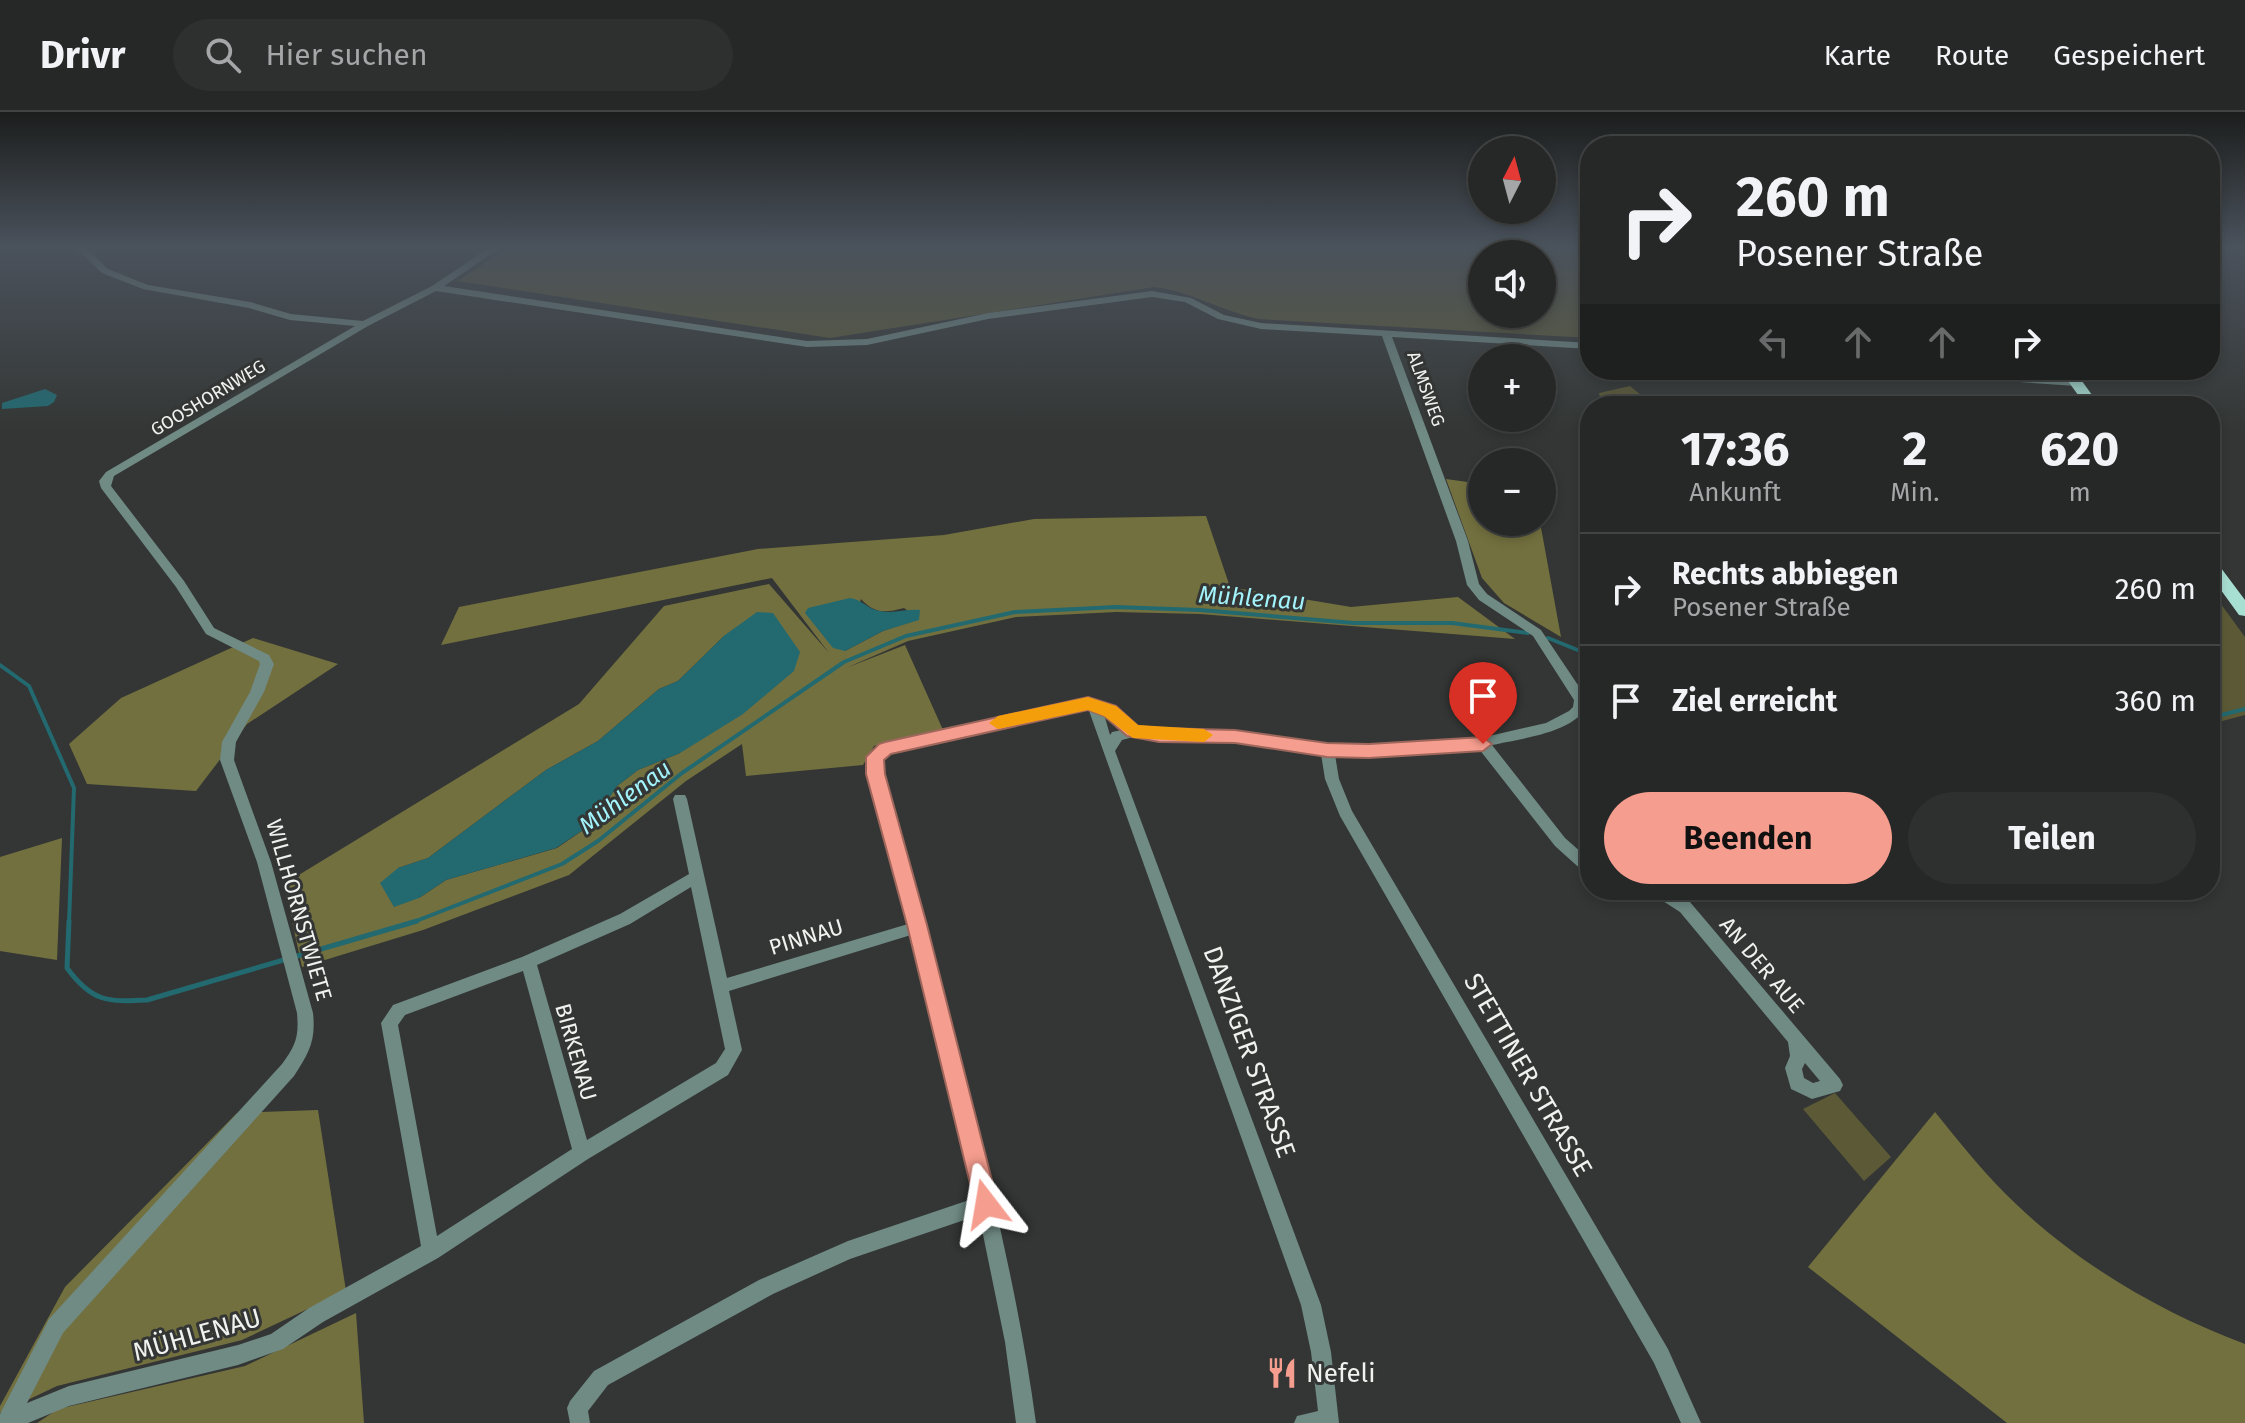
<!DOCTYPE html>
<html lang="de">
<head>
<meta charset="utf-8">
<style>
	body { margin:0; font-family:"Fira Sans",sans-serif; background:#2e302f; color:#f1f3f6; height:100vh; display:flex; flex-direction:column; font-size:30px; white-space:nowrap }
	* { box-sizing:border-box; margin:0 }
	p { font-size:26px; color:#a4a6a7 }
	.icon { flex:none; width:44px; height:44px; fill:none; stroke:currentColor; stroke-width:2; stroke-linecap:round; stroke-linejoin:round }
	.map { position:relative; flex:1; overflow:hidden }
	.drawer { position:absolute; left:1580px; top:284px; width:640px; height:504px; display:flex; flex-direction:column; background:#262827; border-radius:32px; box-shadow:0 4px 12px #0003,0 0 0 2px #424444 }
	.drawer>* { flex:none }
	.banner { position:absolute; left:1580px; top:24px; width:640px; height:244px; border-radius:32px; box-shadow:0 4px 12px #0003,0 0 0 2px #424444; background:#262827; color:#f1f3f6; overflow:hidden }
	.needle { width:52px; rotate:6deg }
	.fabs { position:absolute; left:1468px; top:24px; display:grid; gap:16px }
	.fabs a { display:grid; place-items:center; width:88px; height:88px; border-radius:50%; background:#262827; box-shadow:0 4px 12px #0003,0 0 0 2px #424444; font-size:40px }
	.pin { position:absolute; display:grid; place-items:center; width:68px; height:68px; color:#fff; margin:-82px -34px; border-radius:50% 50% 50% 0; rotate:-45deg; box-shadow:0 0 8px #0007 }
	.pin .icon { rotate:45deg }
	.me { position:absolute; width:88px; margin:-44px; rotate:346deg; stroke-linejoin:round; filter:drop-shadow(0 0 6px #0008) }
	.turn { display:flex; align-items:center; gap:28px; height:168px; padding:0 24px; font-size:36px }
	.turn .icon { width:104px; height:104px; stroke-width:2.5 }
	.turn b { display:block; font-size:56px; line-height:68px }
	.lanes { display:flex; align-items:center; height:76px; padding:0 24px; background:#0003; justify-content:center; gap:40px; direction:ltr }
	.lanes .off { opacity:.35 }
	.eta { display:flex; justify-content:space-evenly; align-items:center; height:136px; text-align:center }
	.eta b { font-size:48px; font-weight:700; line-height:56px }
	.action { display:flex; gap:16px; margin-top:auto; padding:16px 24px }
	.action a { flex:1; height:92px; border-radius:48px; background:#f59d8e; color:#111; font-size:32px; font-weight:700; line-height:92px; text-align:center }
	.action a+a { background:#2e302f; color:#f1f3f6 }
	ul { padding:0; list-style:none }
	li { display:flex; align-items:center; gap:24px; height:112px; padding:0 24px; border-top:2px solid #424444 }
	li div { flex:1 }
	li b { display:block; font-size:30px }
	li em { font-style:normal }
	header { display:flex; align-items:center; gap:48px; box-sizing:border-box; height:112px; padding:0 40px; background:#262827; border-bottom:2px solid #424444 }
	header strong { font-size:38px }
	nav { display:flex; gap:44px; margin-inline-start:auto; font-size:28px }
	.search { width:560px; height:72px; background:#2e302f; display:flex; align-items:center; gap:20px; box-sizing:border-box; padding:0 28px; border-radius:44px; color:#a4a6a7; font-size:30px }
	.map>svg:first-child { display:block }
	.green { fill:#5c5a36; fill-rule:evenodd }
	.forest { fill:#73703f; fill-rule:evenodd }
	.water { fill:#236970 }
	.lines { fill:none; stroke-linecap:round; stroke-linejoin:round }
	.stream-far1 { stroke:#236970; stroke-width:4 }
	.stream { stroke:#236970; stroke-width:5 }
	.minor { fill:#708a84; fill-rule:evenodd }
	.major { fill:#a8dfd3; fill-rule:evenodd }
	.route { fill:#f59d8e; stroke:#9f665c; stroke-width:2 }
	.slow { fill:#f59e0b }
	.labels { text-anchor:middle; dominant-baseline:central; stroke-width:6; stroke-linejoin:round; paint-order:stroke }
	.far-street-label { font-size:18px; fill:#f0f2f0; stroke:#333634 }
	.street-label { font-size:22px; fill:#f0f2f0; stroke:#333634 }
	.water-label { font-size:24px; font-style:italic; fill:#a3f3fc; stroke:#333634 }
	.near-street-label { font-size:26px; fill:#f0f2f0; stroke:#333634 }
	.near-poi-label { font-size:26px; fill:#f0f2f0; stroke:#333634; text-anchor:start }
</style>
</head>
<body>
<header>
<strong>Drivr</strong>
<div class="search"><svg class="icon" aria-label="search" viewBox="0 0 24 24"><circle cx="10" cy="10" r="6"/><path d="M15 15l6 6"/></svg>Hier suchen</div>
<nav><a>Karte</a><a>Route</a><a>Gespeichert</a></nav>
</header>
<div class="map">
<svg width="2245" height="1311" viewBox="0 0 2245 1311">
	<rect width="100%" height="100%" fill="#333634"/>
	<!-- green -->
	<path class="green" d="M508,136H1588L1590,226L1259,207C1221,199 1193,180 1154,175L830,226L457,169ZM1482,142H1542V202H1482Z
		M1630,274L1654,294H1602L1599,281Z
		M2210,477L2245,525V603L2211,612Z
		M1835,981L1891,1045L1864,1069L1803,997Z"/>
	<!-- forest -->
	<path class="forest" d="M1446,367L1482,372V410H1540L1561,525L1504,491L1482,466Z
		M1206,404L1230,475L1351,495L1458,485L1515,527L1200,502L1116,500L1016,505L908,529L846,556L905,533L943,618L874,634L863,653L746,664L742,632L686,669L569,763L423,818L302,855L284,772L579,592L664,494L769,472L829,541L772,466L441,533L459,495L758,437L944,423L1034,407ZM861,487C875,502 885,501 904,496L919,507L883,519L845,539ZM725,523L680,641L638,658L617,674L592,712L557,736L446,768L419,786L398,756L428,746L546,658L598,629L659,577L678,569Z
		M253,526L338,552L247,612L196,679L87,672L69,632L121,586Z
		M62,726L57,848L0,839V745Z
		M318,998L346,1179L242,1228L57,1274L0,1301V1294L65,1175L237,1001Z
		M1935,1000C1961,1032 1986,1064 2016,1092C2078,1152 2164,1202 2245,1232V1311H2007L1808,1155Z
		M356,1201L364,1311H37L58,1297L245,1254Z"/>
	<!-- water -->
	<path class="water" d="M45,277L57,283L54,290L48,294L2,297V291Z
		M850,486C863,488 867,497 880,499C893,502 906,497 920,498L919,508L883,519L845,539L833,536L805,501L808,496Z
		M757,500L773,501L800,540L794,559L743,602L680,641L638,658L617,674L592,712L556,736L446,768L419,786L394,795L380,771L398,756L428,746L546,658L598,629L659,577L678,569L725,523Z"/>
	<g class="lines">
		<!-- stream-far1 -->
		<path class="stream-far1" d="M1548,526L1590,543
			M0,553L29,574L74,676L69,811
			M2210,606L2245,597
			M411,811L562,752L598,729L682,661L844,550L906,524L1015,500L1116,495L1200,498L1354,511H1452L1528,521"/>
		<!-- stream -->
		<path class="stream" d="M69,809L67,856C92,890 107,890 147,888L417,809"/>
		<!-- minor -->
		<path class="minor" d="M76,136H86L108,157L148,173L250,190L291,202L363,209L432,174L489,136H500L444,174L807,229L867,227L988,201L1152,179L1191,186L1224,203L1261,211L1590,231V237L1392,225L1468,429L1479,472L1487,482L1541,518L1588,588C1584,620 1518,627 1492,633L1565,726L1590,748V763L1585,761L1555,734L1479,637L1463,640L1335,643L1339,667L1352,699L1668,1237L1701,1311H1681L1654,1251L1340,704L1325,667L1321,642L1235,630L1133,625L1122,628L1115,639L1321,1193L1331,1240L1339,1311H1294L1297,1304L1318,1299L1311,1240L1301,1193L1088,596L889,641L882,647V662C914,775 944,888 973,1002C998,1104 1022,1206 1036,1311H1016L1005,1230L979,1103L850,1147L773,1182L608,1273L588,1299L590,1311H570L567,1296L570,1289L594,1259L759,1168L848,1129L975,1086L911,823L729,879L742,938L728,963L588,1047L438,1146L323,1210L283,1237L238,1253L69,1294L28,1311H0V1302L49,1207L282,952C296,933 299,925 297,901L257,750L220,648L222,630L250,580L260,552L259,549L206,522L176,475L101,376L99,369L106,360L355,214L290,208L249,196L143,177L102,161ZM436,179L807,235L867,233L988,207L1152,185L1185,190L1218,207L1261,217L1382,224L1456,429L1467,473L1479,488L1533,524L1574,588L1573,595L1569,599L1546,611L1463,630L1327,633L1235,620L1136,615L1115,595L1088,586L880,633L868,645V662L908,812L727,866L687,687L685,683H675L673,687L689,762L620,802L522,845L393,893L381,911L421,1134L309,1196L271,1222L238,1233L69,1274L27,1291L63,1221L294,964C309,941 316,929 313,901L271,750L234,648L236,630L264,580L274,552L269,543L214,516L184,469L111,374L114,364L368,214ZM1104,602L1105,603L1122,618L1112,620L1110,623ZM691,775L725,937L716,951L587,1028L537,853L630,812ZM523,859L572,1037L437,1124L398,913L405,903Z
			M1882,258H1932L2076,268L2081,271L2076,274L1887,261Z
			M1649,778H1670L1690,790L1840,967L1843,973L1840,979L1812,987L1791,977L1785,956L1790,944L1788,930L1680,800L1652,782ZM1805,951L1820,969L1813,971L1804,966L1802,957Z"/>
		<!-- major -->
		<path class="major" d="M2060,258H2074L2100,294H2086Z
			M2210,447L2215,448L2245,488V504L2239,503L2210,463Z"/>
	</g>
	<!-- sky -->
	<linearGradient id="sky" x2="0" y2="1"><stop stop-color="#1c1e1d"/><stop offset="0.42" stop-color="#4a525c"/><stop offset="1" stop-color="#4a525c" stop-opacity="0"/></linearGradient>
	<rect width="2245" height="320" fill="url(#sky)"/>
	<!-- route -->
	<path class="route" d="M1088,585L1116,594L1138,614L1159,616L1235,618L1327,631L1369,632L1483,625L1492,632L1483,639L1369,646L1327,645L1235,631L1159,630L1127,624L1104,604L1088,598L891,642L884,648L885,662L927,813L998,1092L995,1101L986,1104L978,1101L975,1092L907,813L866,662V645L879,632L885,630Z"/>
	<!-- slow -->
	<path class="slow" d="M1088,585L1116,594L1138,613L1204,617L1213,623L1204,630L1133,626L1104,604L1088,598L998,617L989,611L998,604Z"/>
	<!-- icons -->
	<defs>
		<symbol id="restaurant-bare" viewBox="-9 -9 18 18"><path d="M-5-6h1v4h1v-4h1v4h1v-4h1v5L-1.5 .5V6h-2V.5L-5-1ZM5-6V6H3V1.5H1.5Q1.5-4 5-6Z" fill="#f59d8e" stroke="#333634" stroke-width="2.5" paint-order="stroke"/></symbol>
	</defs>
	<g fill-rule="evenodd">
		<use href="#restaurant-bare" x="1260" y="1239" width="44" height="44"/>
	</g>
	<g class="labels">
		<!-- far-street labels -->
		<g class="far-street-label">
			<text transform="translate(1426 277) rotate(70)">ALMSWEG</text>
			<text transform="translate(208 286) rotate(-31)">GOOSHORNWEG</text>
		</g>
		<!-- street labels -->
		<g class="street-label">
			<text transform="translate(299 798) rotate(74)">WILLHORNSTWIETE</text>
			<text transform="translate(806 825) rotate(-17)">PINNAU</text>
			<text transform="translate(1762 853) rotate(50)">AN DER AUE</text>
			<text transform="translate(576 940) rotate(74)">BIRKENAU</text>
		</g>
		<!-- water labels -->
		<g class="water-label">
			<text transform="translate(1252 486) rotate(4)">Mühlenau</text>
			<text transform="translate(625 685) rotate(-36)">Mühlenau</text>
		</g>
		<!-- near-street labels -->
		<g class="near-street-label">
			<text transform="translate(1249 940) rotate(70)">DANZIGER STRASSE</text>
			<text transform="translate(1528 963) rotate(60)">STETTINER STRASSE</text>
			<text transform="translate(197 1223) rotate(-16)">MÜHLENAU</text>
		</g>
		<!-- near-poi labels -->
		<g class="near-poi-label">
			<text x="1306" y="1261">Nefeli</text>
		</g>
	</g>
</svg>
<div class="fabs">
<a><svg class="needle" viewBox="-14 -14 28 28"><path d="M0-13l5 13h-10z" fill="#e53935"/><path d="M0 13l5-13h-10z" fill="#a4a6a7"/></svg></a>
<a><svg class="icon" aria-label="sound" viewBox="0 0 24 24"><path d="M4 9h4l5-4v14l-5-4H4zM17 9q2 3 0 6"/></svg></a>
<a>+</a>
<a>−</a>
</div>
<div class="pin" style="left:1483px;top:632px;background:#d93025"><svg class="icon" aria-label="arrive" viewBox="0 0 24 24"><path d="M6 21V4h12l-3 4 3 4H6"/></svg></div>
<svg class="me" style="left:986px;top:1092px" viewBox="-20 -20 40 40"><path d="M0-17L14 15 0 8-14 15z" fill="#f59d8e" stroke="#fff" stroke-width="4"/></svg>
<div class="banner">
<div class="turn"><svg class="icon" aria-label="right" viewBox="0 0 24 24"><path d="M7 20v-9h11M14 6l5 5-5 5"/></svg><div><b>260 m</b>Posener Straße</div></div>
<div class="lanes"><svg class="icon off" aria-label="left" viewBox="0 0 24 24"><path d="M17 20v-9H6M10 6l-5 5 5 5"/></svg><svg class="icon off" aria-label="ahead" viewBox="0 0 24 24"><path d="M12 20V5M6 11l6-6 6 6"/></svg><svg class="icon off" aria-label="ahead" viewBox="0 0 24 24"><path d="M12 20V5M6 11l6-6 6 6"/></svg><svg class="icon" aria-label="right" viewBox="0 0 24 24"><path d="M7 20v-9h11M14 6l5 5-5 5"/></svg></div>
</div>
<section class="drawer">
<div class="eta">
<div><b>17:36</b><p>Ankunft</p></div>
<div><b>2</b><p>Min.</p></div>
<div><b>620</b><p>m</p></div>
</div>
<ul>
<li><svg class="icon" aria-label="right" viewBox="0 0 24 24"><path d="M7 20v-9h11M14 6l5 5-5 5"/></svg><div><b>Rechts abbiegen</b><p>Posener Straße</p></div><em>260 m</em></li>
<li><svg class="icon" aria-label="arrive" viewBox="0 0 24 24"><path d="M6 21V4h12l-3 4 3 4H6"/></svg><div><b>Ziel erreicht</b></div><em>360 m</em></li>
</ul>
<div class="action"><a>Beenden</a><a>Teilen</a></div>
</section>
</div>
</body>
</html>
